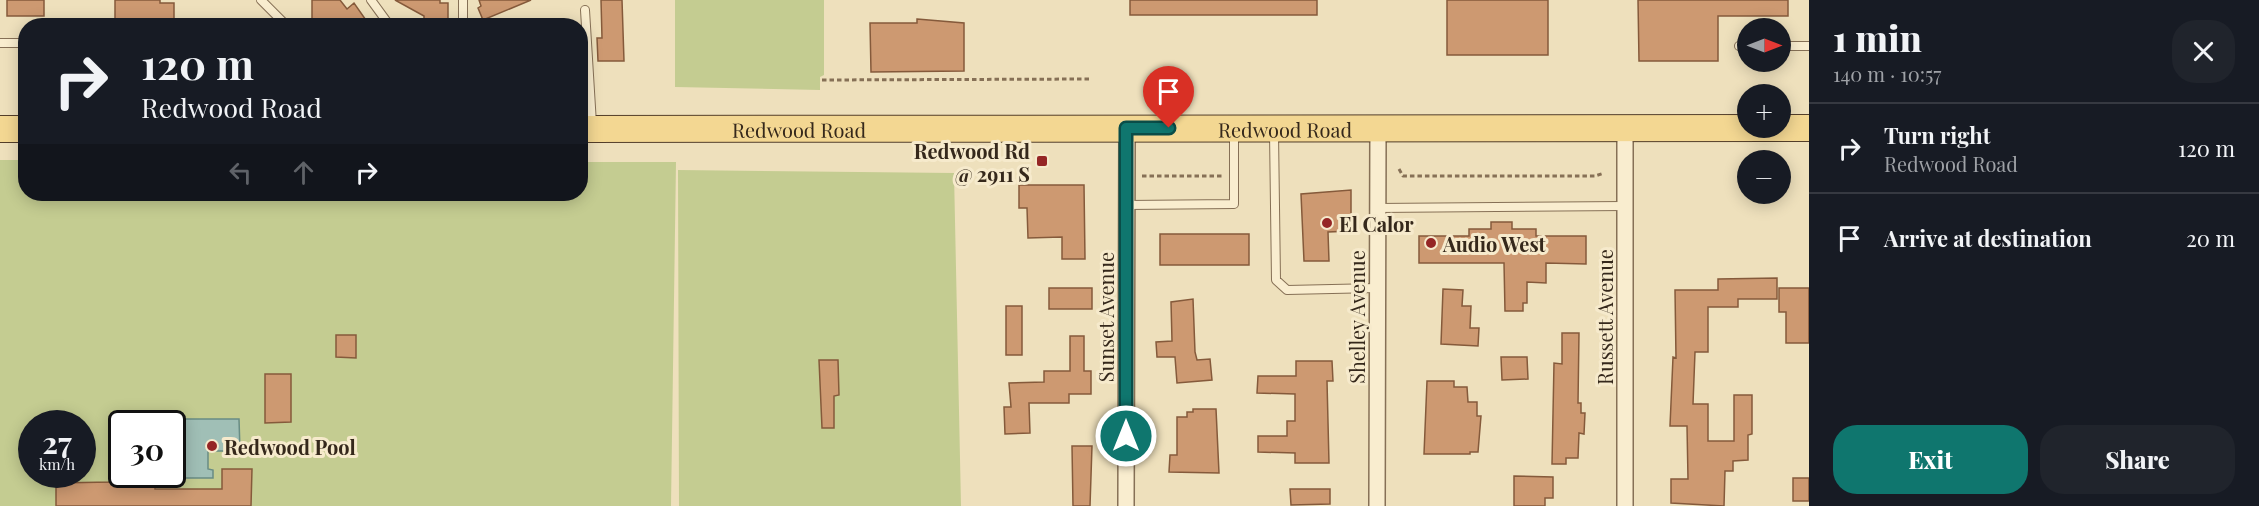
<!DOCTYPE html>
<html lang="en">
<head>
<meta charset="utf-8">
<style>
	body { margin:0; font-family:"Playfair Display",serif; background:#20242c; color:#f1f3f6; height:100vh; display:flex; flex-direction:column; font-size:22px; white-space:nowrap }
	* { box-sizing:border-box; margin:0 }
	p { font-size:20px; color:#9ea1a6 }
	.icon { flex:none; width:33px; height:33px; fill:none; stroke:currentColor; stroke-width:2; stroke-linecap:round; stroke-linejoin:round }
	.map { position:relative; flex:1; overflow:hidden }
	.panel { display:flex; flex-direction:column; background:#171b24; width:450px }
	.panel>* { flex:none }
	.banner { position:absolute; left:18px; top:18px; width:570px; height:183px; border-radius:24px; box-shadow:0 3px 15px #0003; background:#171b24; color:#f1f3f6; overflow:hidden }
	.needle { width:39px; rotate:90deg }
	.buttons { position:absolute; left:1737px; top:18px; display:grid; gap:12px }
	.buttons a { display:grid; place-items:center; width:54px; height:54px; border-radius:50%; background:#171b24; box-shadow:0 3px 15px #0003; font-size:30px }
	.speed { position:absolute; left:18px; top:410px; display:flex; gap:12px; font-size:30px; font-weight:700; text-align:center }
	.speed>* { display:grid; place-content:center; width:78px; height:78px; border-radius:50%; background:#171b24; box-shadow:0 3px 15px #0003; line-height:1 }
	.speed small { font-size:15px; font-weight:400 }
	.speed .limit { border:3px solid #111; border-radius:9px; background:#fff; color:#111 }
	.pin { position:absolute; display:grid; place-items:center; width:51px; height:51px; color:#fff; margin:-62px -26px; border-radius:50% 50% 50% 0; rotate:-45deg; box-shadow:0 0 6px #0007 }
	.pin .icon { rotate:45deg }
	.me { position:absolute; width:66px; margin:-33px; rotate:0deg; stroke-linejoin:round; filter:drop-shadow(0 0 4px #0008) }
	.turn { display:flex; align-items:center; gap:21px; height:126px; padding:0 24px; font-size:27px }
	.turn .icon { width:78px; height:78px; stroke-width:2.5 }
	.turn b { display:block; font-size:42px; line-height:51px }
	.lanes { display:flex; align-items:center; height:57px; padding:0 24px; background:#0003; justify-content:center; gap:30px; direction:ltr }
	.lanes .off { opacity:.35 }
	.round { display:grid; place-items:center; flex:none; width:63px; height:63px; border-radius:24px; background:#20242c }
	.summary { display:flex; align-items:center; justify-content:space-between; height:102px; padding:0 24px }
	h1 { font-size:36px; font-weight:800; line-height:45px }
	.cta { display:flex; gap:12px; margin-top:auto; padding:12px 24px }
	.cta a { flex:1; height:69px; border-radius:24px; background:#0f766e; color:#fff; font-size:24px; font-weight:800; line-height:69px; text-align:center }
	.cta a+a { background:#20242c; color:#f1f3f6 }
	ul { padding:0; list-style:none }
	li { display:flex; align-items:center; gap:18px; height:90px; padding:0 24px; border-top:2px solid #363941 }
	li div { flex:1 }
	li b { display:block; font-size:22px }
	li em { font-style:normal }
	main { display:flex; flex:1; min-height:0 }
	.map>svg:first-child { display:block }
	.green { fill:#c4cc91; fill-rule:evenodd }
	.water { fill:#a0bfb6; stroke:#688c84; stroke-width:1.5 }
	.building { fill:#cd9971; stroke:#855a3b; stroke-width:1.5 }
	.lines { fill:none; stroke-linecap:round; stroke-linejoin:round }
	.service-casing { stroke:#867056; stroke-width:10 }
	.minor-casing { stroke:#867056; stroke-width:18 }
	.primary-casing { stroke:#533e2a; stroke-width:28 }
	.path { stroke:#867056; stroke-width:3; stroke-dasharray:4.5 3; stroke-linecap:butt }
	.service { stroke:#f9edcf; stroke-width:8 }
	.minor { stroke:#f9edcf; stroke-width:15 }
	.primary { stroke:#f3d792; stroke-width:26 }
	.route-casing { stroke:#0a4d48; stroke-width:15 }
	.route { stroke:#0f766e; stroke-width:10 }
	.poi-dot { fill:#952625; stroke:#f6eacc; stroke-width:2 }
	.labels { text-anchor:middle; dominant-baseline:central; stroke-width:6; stroke-linejoin:round; paint-order:stroke }
	.street-label { font-size:20px; fill:#35281b; stroke:#f6eacc }
	.poi-label { font-size:20px; font-weight:bold; fill:#35281b; stroke:#f6eacc; text-anchor:start }
</style>
</head>
<body>
<main>
<div class="map">
<svg width="1809" height="506" viewBox="0 0 1809 506">
	<rect width="100%" height="100%" fill="#eee0bc"/>
	<!-- green -->
	<path class="green" d="M675,0H824V75L820,77V90L675,87Z
		M0,160H25L26,194H580L581,162H676L671,506H0ZM32,423H82V474H32ZM122,423H172V474H122Z
		M678,170L954,173L961,506H679Z"/>
	<!-- water -->
	<path class="water" d="M175,419H239L240,451H208V469L213,470V478H175Z"/>
	<!-- building -->
	<path class="building" d="M7,0H44V16H7Z
		M115,0H160V3H174V19L161,20V26H115Z
		M312,0H340L347,9L354,3L368,23H312Z
		M395,0H440V3H448V26H424V16Z
		M479,0H531L483,20L478,8L481,6Z
		M601,0H622L624,61H598L597,38H602Z
		M1130,0H1317V15H1130Z
		M1447,0H1548V55H1447Z
		M1638,0H1788V16H1718V61H1639Z
		M917,19L964,23V71L871,72L870,23H917Z
		M1019,185H1084L1085,259H1062V237L1028,238L1027,208H1019Z
		M1351,190V231L1328,232L1329,261H1304L1301,194Z
		M1491,222H1512V229H1536V236H1586V264L1546,263V283L1527,282V303H1523V311H1505L1504,263H1419V236H1469V229H1491Z
		M1160,234H1249V265H1160Z
		M1777,278V299H1738V307H1708V352H1695L1693,404H1708V441H1734V395H1752V434L1748,435V460L1733,461V471H1725L1724,506L1671,503V479H1688L1687,426H1670L1673,357L1676,358L1675,290H1718V279Z
		M1049,288H1092V309H1049Z
		M1779,288H1809V343H1786V312H1779Z
		M1443,289L1463,290L1462,306H1471L1470,328H1479L1478,346L1441,344Z
		M1193,299L1195,352L1197,360L1210,359L1212,380L1177,383L1175,357H1157L1156,342L1172,341L1171,302Z
		M1006,306H1022V355H1006Z
		M1562,333H1579L1578,403H1581V413H1585L1584,434L1579,433L1578,458H1566V464H1552L1554,363L1562,364Z
		M336,335H356V358L336,357Z
		M1070,336H1084V371H1091V394H1069V403H1029L1030,433L1005,434L1004,407H1011L1009,383L1044,382V371H1070Z
		M1501,357H1527L1528,379L1502,380Z
		M819,360H838L839,395L834,396V428H822Z
		M1296,361H1332L1333,381H1327L1329,463H1295V453L1258,452V436H1287V421H1295V394L1257,393L1258,376H1296Z
		M265,374H291V422L265,423Z
		M1427,381H1454V387H1467L1468,402H1477V416H1481L1478,452H1470V454H1424Z
		M1193,409H1216L1219,473L1169,472L1170,455H1177V417H1187V412H1193Z
		M1072,446H1092L1090,506H1073Z
		M222,469H252L251,506H56V483L111,482V474H155V489H222Z
		M1514,476L1553,477V498H1545V506H1514Z
		M1793,478H1809V501H1793Z
		M1290,489H1330V504L1291,505Z"/>
	<g class="lines">
		<defs>
			<path id="service" d="M261,0L287,26
				M371,0L390,26
				M463,0V26
				M585,10L592,124
				M0,43H26
				M1739,46H1748
				M1780,46H1809
				M1274,133L1276,280L1287,290L1377,288
				M1127,205L1234,204V133
				M1377,208L1625,206"/>
			<path id="minor" d="M1625,128V506
				M1126,506L1127,128
				M1377,506L1378,128"/>
			<g id="primary">
				<path d="M0,129H26"/>
				<path id="s1" d="M580,129L1809,128"/>
			</g>
		</defs>
		<!-- service casing -->
		<use href="#service" class="service-casing"/>
		<!-- minor casing -->
		<use href="#minor" class="minor-casing"/>
		<!-- primary casing -->
		<use href="#primary" class="primary-casing"/>
		<!-- path -->
		<path class="path" d="M822,80L1091,79
			M1399,169L1403,176H1595L1604,173
			M1142,176H1222"/>
		<!-- service -->
		<use href="#service" class="service"/>
		<!-- minor -->
		<use href="#minor" class="minor"/>
		<!-- primary -->
		<use href="#primary" class="primary"/>
	</g>
	<g class="lines">
		<defs>
			<path id="route" d="M1126,436V128H1169"/>
		</defs>
		<!-- route casing -->
		<use href="#route" class="route-casing"/>
		<!-- route -->
		<use href="#route" class="route"/>
	</g>
	<!-- markers -->
	<g class="poi-dot">
		<rect x="1036" y="155" width="12" height="12" rx="3"/>
		<circle cx="1327" cy="223" r="6"/>
		<circle cx="1431" cy="243" r="6"/>
		<circle cx="212" cy="446" r="6"/>
	</g>
	<g class="labels">
		<!-- street labels -->
		<g class="street-label">
			<text stroke="none"><textPath href="#s1" startOffset="705">Redwood Road</textPath></text>
			<text stroke="none"><textPath href="#s1" startOffset="219">Redwood Road</textPath></text>
			<text transform="translate(1105 317) rotate(-90)">Sunset Avenue</text>
			<text transform="translate(1356 317) rotate(-90)">Shelley Avenue</text>
			<text transform="translate(1604 317) rotate(-90)">Russett Avenue</text>
		</g>
		<!-- poi labels -->
		<g class="poi-label">
			<text x="1030" y="150" text-anchor="end">Redwood Rd<tspan x="1030" dy="23">@ 2911 S</tspan></text>
			<text x="1339" y="223">El Calor</text>
			<text x="1443" y="243">Audio West</text>
			<text x="224" y="446">Redwood Pool</text>
		</g>
	</g>
</svg>
<div class="buttons">
<a><svg class="needle" viewBox="-14 -14 28 28"><path d="M0-13l5 13h-10z" fill="#e53935"/><path d="M0 13l5-13h-10z" fill="#9ea1a6"/></svg></a>
<a>+</a>
<a>−</a>
</div>
<div class="speed"><div>27<small>km/h</small></div><div class="limit">30</div></div>
<div class="pin" style="left:1169px;top:128px;background:#d93025"><svg class="icon" aria-label="arrive" viewBox="0 0 24 24"><path d="M6 21V4h12l-3 4 3 4H6"/></svg></div>
<svg class="me" style="left:1126px;top:436px" viewBox="-20 -20 40 40"><circle r="17" fill="#0f766e" stroke="#fff" stroke-width="3"/><path d="M0-11L8 9 0 5-8 9z" fill="#fff"/></svg>
<div class="banner">
<div class="turn"><svg class="icon" aria-label="right" viewBox="0 0 24 24"><path d="M7 20v-9h11M14 6l5 5-5 5"/></svg><div><b>120 m</b>Redwood Road</div></div>
<div class="lanes"><svg class="icon off" aria-label="left" viewBox="0 0 24 24"><path d="M17 20v-9H6M10 6l-5 5 5 5"/></svg><svg class="icon off" aria-label="ahead" viewBox="0 0 24 24"><path d="M12 20V5M6 11l6-6 6 6"/></svg><svg class="icon" aria-label="right" viewBox="0 0 24 24"><path d="M7 20v-9h11M14 6l5 5-5 5"/></svg></div>
</div>
</div>
<section class="panel">
<div class="summary"><div><h1>1 min</h1><p>140 m · 10:57</p></div><a class="round"><svg class="icon" aria-label="close" viewBox="0 0 24 24"><path d="M6 6l12 12M18 6L6 18"/></svg></a></div>
<ul>
<li><svg class="icon" aria-label="right" viewBox="0 0 24 24"><path d="M7 20v-9h11M14 6l5 5-5 5"/></svg><div><b>Turn right</b><p>Redwood Road</p></div><em>120 m</em></li>
<li><svg class="icon" aria-label="arrive" viewBox="0 0 24 24"><path d="M6 21V4h12l-3 4 3 4H6"/></svg><div><b>Arrive at destination</b></div><em>20 m</em></li>
</ul>
<div class="cta"><a>Exit</a><a>Share</a></div>
</section>
</main>
</body>
</html>
